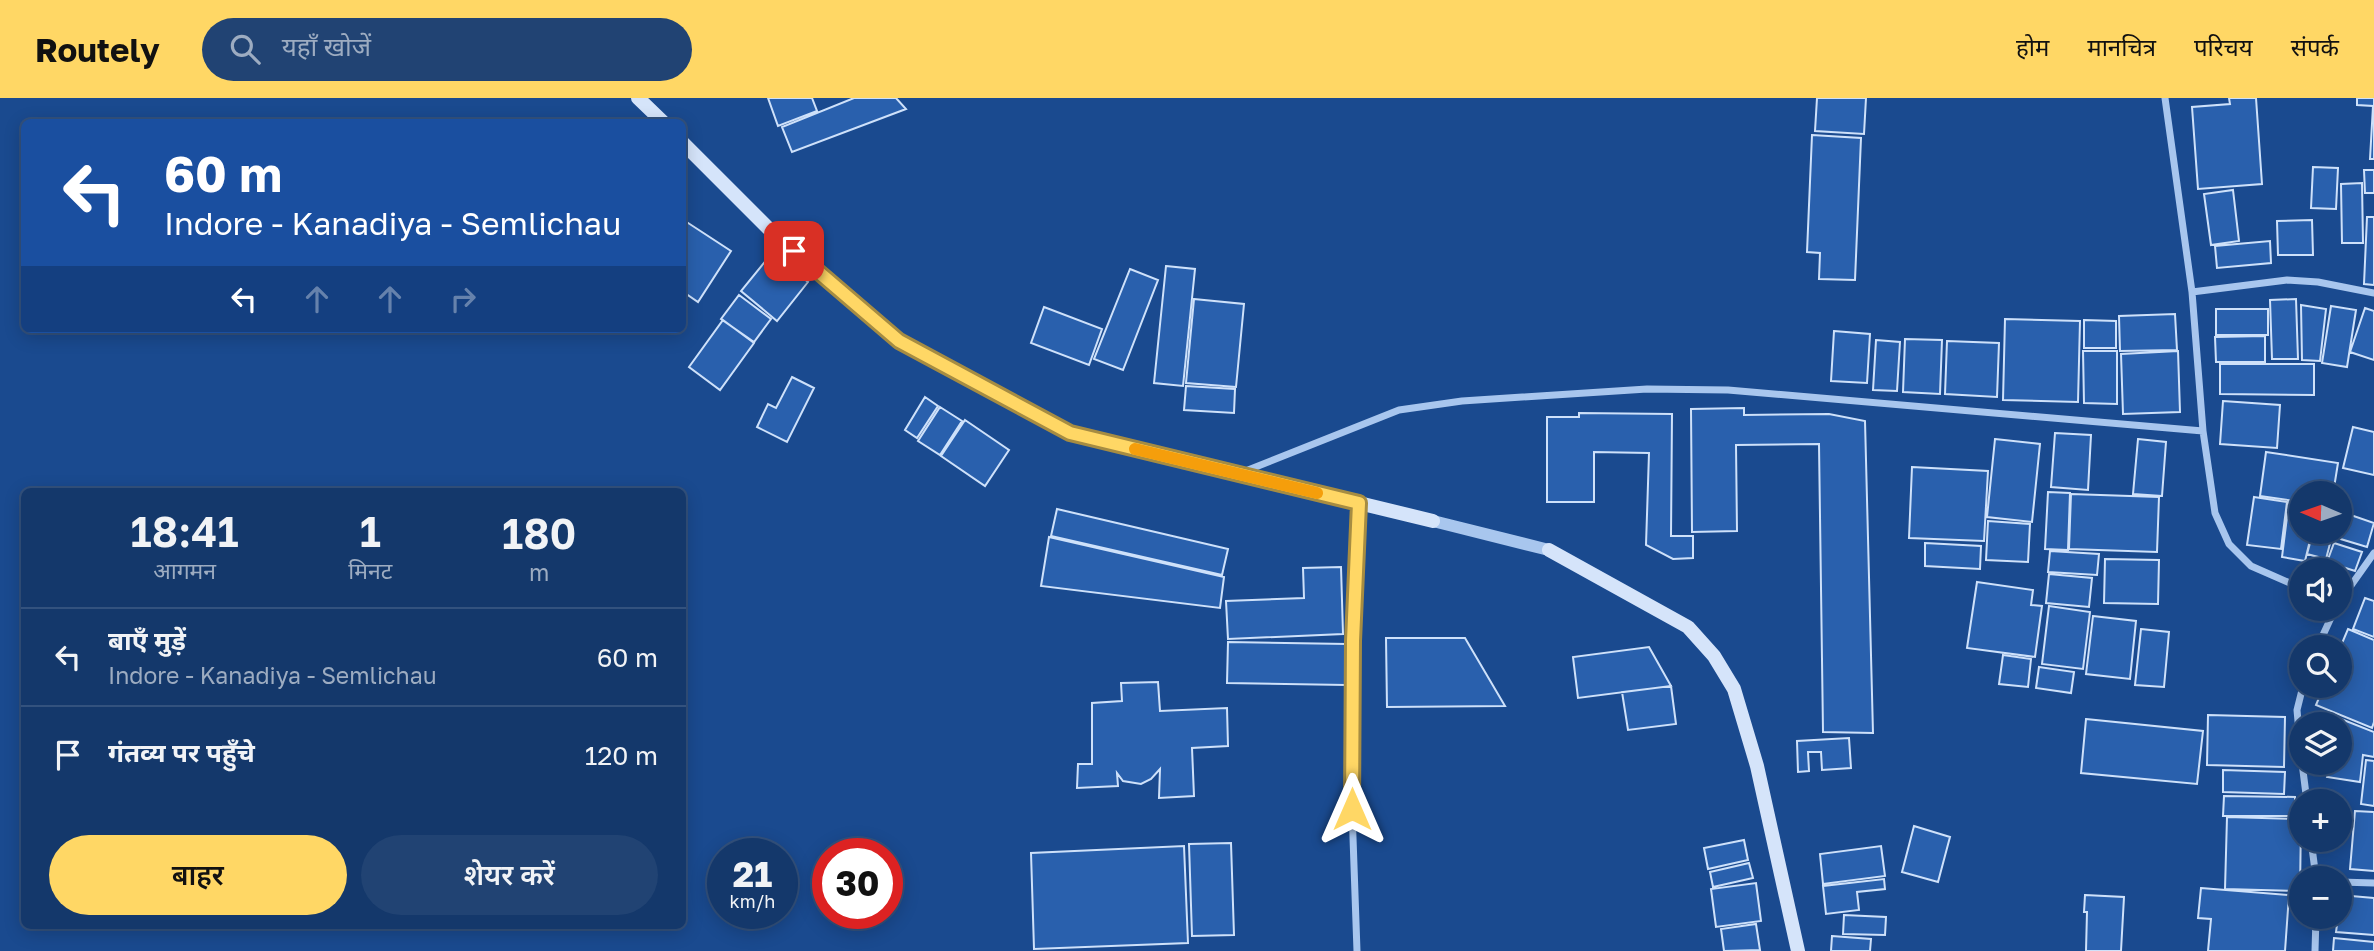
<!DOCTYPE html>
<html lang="hi">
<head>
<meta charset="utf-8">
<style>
	body { margin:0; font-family:"Golos Text","Noto Sans Devanagari",sans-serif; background:#214373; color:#f1f3f6; height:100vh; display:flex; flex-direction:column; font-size:26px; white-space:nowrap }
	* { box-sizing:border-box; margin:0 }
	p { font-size:23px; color:#9dacc1 }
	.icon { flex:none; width:38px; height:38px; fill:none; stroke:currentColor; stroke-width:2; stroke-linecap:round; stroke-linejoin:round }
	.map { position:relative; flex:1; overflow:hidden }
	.details { position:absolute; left:21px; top:390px; width:665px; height:441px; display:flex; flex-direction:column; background:#14386b; border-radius:10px; box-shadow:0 4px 18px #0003,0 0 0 2px #33527e }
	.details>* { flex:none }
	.hud { position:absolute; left:21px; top:21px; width:665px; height:214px; border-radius:10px; box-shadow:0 4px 18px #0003,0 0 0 2px #33527e; background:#1a4fa0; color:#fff; overflow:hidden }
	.needle { width:46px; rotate:272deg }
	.buttons { position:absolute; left:2289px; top:383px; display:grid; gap:14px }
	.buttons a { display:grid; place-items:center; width:63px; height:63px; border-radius:50%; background:#14386b; box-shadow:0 4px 18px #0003,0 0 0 2px #33527e; font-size:35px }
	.speed { position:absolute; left:707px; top:740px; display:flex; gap:14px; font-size:35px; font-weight:700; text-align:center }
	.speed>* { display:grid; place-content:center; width:91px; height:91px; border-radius:50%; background:#14386b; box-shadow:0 4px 18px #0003,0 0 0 2px #33527e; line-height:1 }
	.speed small { font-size:18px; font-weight:400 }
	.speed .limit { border:10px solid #d22; background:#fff; color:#111 }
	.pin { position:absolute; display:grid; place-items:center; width:60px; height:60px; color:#fff; margin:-30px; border-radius:14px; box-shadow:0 4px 10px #0006 }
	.me { position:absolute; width:77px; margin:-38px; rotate:0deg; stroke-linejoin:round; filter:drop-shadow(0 0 5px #0008) }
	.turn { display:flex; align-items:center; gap:24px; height:147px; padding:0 28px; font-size:32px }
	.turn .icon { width:91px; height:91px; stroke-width:2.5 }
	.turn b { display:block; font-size:49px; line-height:60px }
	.lanes { display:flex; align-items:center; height:66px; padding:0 28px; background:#0003; justify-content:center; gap:35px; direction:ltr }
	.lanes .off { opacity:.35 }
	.eta { display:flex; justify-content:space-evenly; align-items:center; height:119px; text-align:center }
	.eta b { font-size:42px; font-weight:600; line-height:49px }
	.primary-button { display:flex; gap:14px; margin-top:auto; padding:14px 28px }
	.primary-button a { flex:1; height:80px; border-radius:42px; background:#ffd765; color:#111; font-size:28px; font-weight:600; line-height:80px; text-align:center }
	.primary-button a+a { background:#214373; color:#f1f3f6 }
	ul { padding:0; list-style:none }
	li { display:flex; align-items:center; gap:21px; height:98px; padding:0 28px; border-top:2px solid #33527e }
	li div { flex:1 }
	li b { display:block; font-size:26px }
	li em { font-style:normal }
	header { display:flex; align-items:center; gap:42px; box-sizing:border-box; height:98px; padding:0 35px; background:#ffd765; color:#111 }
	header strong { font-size:33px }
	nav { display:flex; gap:38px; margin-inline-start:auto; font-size:24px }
	.search { width:490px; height:63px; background:#214373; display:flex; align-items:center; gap:18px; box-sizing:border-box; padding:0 24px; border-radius:38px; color:#9dacc1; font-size:26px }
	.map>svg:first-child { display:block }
	.building { fill:#2960ad; stroke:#cee1fa; stroke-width:2 }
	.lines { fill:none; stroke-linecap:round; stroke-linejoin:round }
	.minor { stroke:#a8c6ee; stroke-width:7 }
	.tertiary { stroke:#a8c6ee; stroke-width:12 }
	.secondary { stroke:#d5e4fa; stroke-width:14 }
	.route-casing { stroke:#a68c42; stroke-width:18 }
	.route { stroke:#ffd765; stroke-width:12 }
	.slow { stroke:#f59e0b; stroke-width:12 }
</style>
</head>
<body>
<header>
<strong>Routely</strong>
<div class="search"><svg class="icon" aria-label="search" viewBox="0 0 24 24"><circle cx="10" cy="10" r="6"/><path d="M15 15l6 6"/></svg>यहाँ खोजें</div>
<nav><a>होम</a><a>मानचित्र</a><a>परिचय</a><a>संपर्क</a></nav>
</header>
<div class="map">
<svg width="2374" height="853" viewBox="0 0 2374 853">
	<rect width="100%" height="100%" fill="#1a4a8f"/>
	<!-- building -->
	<path class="building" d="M768,0H812L817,13L778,28Z
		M854,0H896L906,11L792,54L782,29Z
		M1817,0H1866L1864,36L1815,33Z
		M2229,0H2256L2262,86L2198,91L2192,9L2230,6Z
		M2357,0H2374V61H2370L2373,8L2357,7Z
		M1812,37L1861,40L1855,182L1819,181L1820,155L1807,154Z
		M2313,69L2338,70L2336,111L2311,110Z
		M2364,72H2374V95H2365Z
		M2362,85L2363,145H2342L2341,86Z
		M2233,92L2239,143L2211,147L2204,96Z
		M2367,119H2374V187L2364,186Z
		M682,121L731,153L698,204L682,193Z
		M2312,122L2313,157H2278L2277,123Z
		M2270,143L2271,165L2217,170L2215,148Z
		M772,155L808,184L777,223L741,193Z
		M1166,168L1195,171L1183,288L1154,285Z
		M1130,171L1158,182L1123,272L1094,261Z
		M739,197L771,221L754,244L721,221Z
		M1194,201L1244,206L1236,289L1186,285Z
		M2296,201L2298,261H2272L2270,202Z
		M2301,207L2326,211L2320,263L2302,262Z
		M2331,208L2356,212L2347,269L2322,265Z
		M1044,209L1102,231L1089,267L1031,245Z
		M2365,210L2374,213V262L2350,254Z
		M2216,211H2268V237H2216Z
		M2175,216L2177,252L2120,253L2119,218Z
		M2005,221L2080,223L2078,304L2003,302Z
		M723,222L754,245L720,292L689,269Z
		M2084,222L2116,223V250H2084Z
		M1834,233L1870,236L1867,285L1831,283Z
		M2265,238V264H2216L2215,239Z
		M1905,241L1942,242L1940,296L1903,294Z
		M1876,242L1900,244L1897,293L1873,292Z
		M1947,243L1999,245L1997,299L1945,296Z
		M2083,253H2117V306L2084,305Z
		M2178,253L2180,314L2123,316L2121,256Z
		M2220,266H2314V297L2220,296Z
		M792,279L814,290L787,344L757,329L768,306L776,310Z
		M1186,288L1235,291L1234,315L1184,312Z
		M925,299L938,308L917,340L905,332Z
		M2223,303L2280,307L2277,350L2220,346Z
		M940,309L962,323L940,357L918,343Z
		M1744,310V317L1829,316L1865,323L1873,635L1823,634L1819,346L1736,347L1737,433L1692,434L1691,311Z
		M1579,315L1672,316L1671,438H1693V460L1673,461L1646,447L1649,355L1594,354V404H1547V319H1579Z
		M965,322L1009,352L985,388L941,358Z
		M2353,329L2374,334V377L2343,370Z
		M2055,335L2091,337L2088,392L2051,389Z
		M1995,341L2040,346L2032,424L1987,419Z
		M2138,341L2166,344L2162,398L2133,396Z
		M2266,354L2338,365L2333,396H2301V404L2260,398Z
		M1912,369L1988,373L1984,443L1909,440Z
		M2048,394L2070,395L2068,452L2045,451Z
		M2071,396L2159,399L2157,454L2069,451Z
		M2254,399L2287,404L2281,451L2247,447Z
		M2289,403L2301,406V434H2312L2305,463L2282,459Z
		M1057,411L1228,451L1222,477L1051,438Z
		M2342,414L2374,425L2367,449L2334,439L2336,434H2340Z
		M1988,423L2030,426L2028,464L1986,462Z
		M2313,434H2333L2326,461L2307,456Z
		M1049,439L1224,479L1220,510L1041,488Z
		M1925,445L1981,448L1980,471L1925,468Z
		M2334,445L2362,454L2355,473L2327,464Z
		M2050,453L2099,456L2097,477L2048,474Z
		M2105,461L2159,462L2158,506L2104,505Z
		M1341,469L1343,536L1228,541L1226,503L1304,500L1303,470Z
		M2049,476L2092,480L2089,509L2046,505Z
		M1977,484L2033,492L2031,507L2042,508L2035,559L1967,550Z
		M2365,500L2374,503V539L2353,531Z
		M2049,508L2090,514L2083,571L2042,566Z
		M2093,518L2136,523L2130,581L2086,576Z
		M2141,531L2169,534L2164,589L2135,587Z
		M2348,531L2374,542V624L2372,630L2316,607L2324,588H2340V550Z
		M1386,540H1465L1505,608L1387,609Z
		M1228,544L1347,546L1346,587L1227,585Z
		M1649,549L1671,588L1578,600L1573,559Z
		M2003,557L2031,561L2028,589L1999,586Z
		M2039,569L2074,574L2071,595L2036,590Z
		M1158,584L1160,613L1227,610L1228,648L1192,650L1194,698L1159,700L1160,671L1151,681L1141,686L1123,683L1117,675L1118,688L1077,690L1078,666H1092V605L1122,603L1121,585Z
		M1671,588L1676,626L1628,632L1622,594Z
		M2208,617L2285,619L2284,669L2207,667Z
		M2336,619L2374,634V659L2363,657L2360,684L2327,679L2329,665H2340V626H2335Z
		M2086,621L2203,633L2197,686L2081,675Z
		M1849,640L1851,670L1822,672L1821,654H1808L1809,673L1798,674L1797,643Z
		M2366,662L2374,663V708L2361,706Z
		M2223,672L2285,674L2284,696L2223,694Z
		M2224,698L2295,699V718H2223Z
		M2355,713L2374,714V773L2350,771Z
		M2227,719L2301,721L2300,793L2225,791Z
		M1914,728L1950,739L1938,784L1902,774Z
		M1744,742L1748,762L1708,771L1704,750Z
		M1231,745L1234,837L1192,838L1189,746Z
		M1184,748L1188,845L1034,851L1031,755Z
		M1881,748L1885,778L1823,786L1820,756Z
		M1749,765L1753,780L1713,789L1710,774Z
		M1884,781L1885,791L1857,794L1859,812L1826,816L1823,788Z
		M1756,785L1761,823L1716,829L1711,791Z
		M2201,790L2289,797L2285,853H2208L2211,821L2198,820Z
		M2085,797L2124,799L2121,853H2086L2087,814H2084Z
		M2340,797L2374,800V837L2336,834L2338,819H2340Z
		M1844,817L1886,819L1885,837L1843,836Z
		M1756,826L1760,852L1724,853L1721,831Z
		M1832,838L1871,841L1870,853H1831Z
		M2334,840L2374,844V853H2333Z"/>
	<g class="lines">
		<!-- minor -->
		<path class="minor" d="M2165,0L2192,194L2203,333L2215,415L2229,446L2251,468L2301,490
			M2192,194L2287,182L2318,184L2374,195
			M1243,374L1399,312L1462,303L1647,291L1728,292L2203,333
			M2340,503L2374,455
			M2317,550L2335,511
			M2301,657L2297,612L2303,588
			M2302,665L2307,704
			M2311,742L2316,780
			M2340,784L2374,785
			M1357,853L1352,711V582L1359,406
			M2315,853L2316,819"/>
		<!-- tertiary -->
		<path class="tertiary" d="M1433,423L1549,452"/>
		<!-- secondary -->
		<path class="secondary" d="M638,0L663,24
			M682,44L773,135L899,243L1070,335L1433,423
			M1549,452L1688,529L1714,558L1734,591L1757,668L1798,853"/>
	</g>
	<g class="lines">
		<defs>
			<path id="route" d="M794,153L899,243L1070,335L1359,405L1353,543L1352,711"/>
		</defs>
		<!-- route casing -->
		<use href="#route" class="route-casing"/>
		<!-- route -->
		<use href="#route" class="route"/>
		<!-- slow -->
		<path class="slow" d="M1135,351L1317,395"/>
	</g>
</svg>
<div class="buttons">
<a><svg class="needle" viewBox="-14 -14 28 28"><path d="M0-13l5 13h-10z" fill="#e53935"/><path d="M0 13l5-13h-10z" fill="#9dacc1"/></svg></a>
<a><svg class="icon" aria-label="sound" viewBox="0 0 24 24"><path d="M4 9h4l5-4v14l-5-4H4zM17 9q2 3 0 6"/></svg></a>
<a><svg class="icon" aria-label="search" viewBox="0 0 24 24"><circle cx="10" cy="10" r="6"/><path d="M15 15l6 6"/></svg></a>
<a><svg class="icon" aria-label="layers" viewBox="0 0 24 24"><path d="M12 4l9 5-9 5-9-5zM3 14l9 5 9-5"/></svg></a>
<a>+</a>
<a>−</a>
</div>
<div class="speed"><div>21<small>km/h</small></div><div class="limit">30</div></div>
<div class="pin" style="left:794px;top:153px;background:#d93025"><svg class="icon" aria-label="arrive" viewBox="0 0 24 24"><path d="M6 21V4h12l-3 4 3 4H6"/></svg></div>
<svg class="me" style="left:1352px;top:711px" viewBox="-20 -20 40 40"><path d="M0-17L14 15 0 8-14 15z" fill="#ffd765" stroke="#fff" stroke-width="4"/></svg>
<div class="hud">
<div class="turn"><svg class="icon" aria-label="left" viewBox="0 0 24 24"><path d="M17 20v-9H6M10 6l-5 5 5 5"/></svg><div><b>60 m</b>Indore - Kanadiya - Semlichau</div></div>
<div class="lanes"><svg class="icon" aria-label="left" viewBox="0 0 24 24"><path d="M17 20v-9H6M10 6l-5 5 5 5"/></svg><svg class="icon off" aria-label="ahead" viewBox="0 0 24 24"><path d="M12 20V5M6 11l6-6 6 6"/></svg><svg class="icon off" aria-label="ahead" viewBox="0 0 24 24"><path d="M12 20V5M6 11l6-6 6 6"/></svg><svg class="icon off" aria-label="right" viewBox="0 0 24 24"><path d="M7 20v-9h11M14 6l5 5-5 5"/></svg></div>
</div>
<section class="details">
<div class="eta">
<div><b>18:41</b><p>आगमन</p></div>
<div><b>1</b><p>मिनट</p></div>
<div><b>180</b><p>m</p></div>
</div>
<ul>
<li><svg class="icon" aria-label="left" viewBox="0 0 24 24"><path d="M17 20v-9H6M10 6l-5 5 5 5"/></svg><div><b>बाएँ मुड़ें</b><p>Indore - Kanadiya - Semlichau</p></div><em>60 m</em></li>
<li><svg class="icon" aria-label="arrive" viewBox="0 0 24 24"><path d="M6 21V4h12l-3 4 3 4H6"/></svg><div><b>गंतव्य पर पहुँचे</b></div><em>120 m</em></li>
</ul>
<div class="primary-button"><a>बाहर</a><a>शेयर करें</a></div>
</section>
</div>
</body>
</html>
